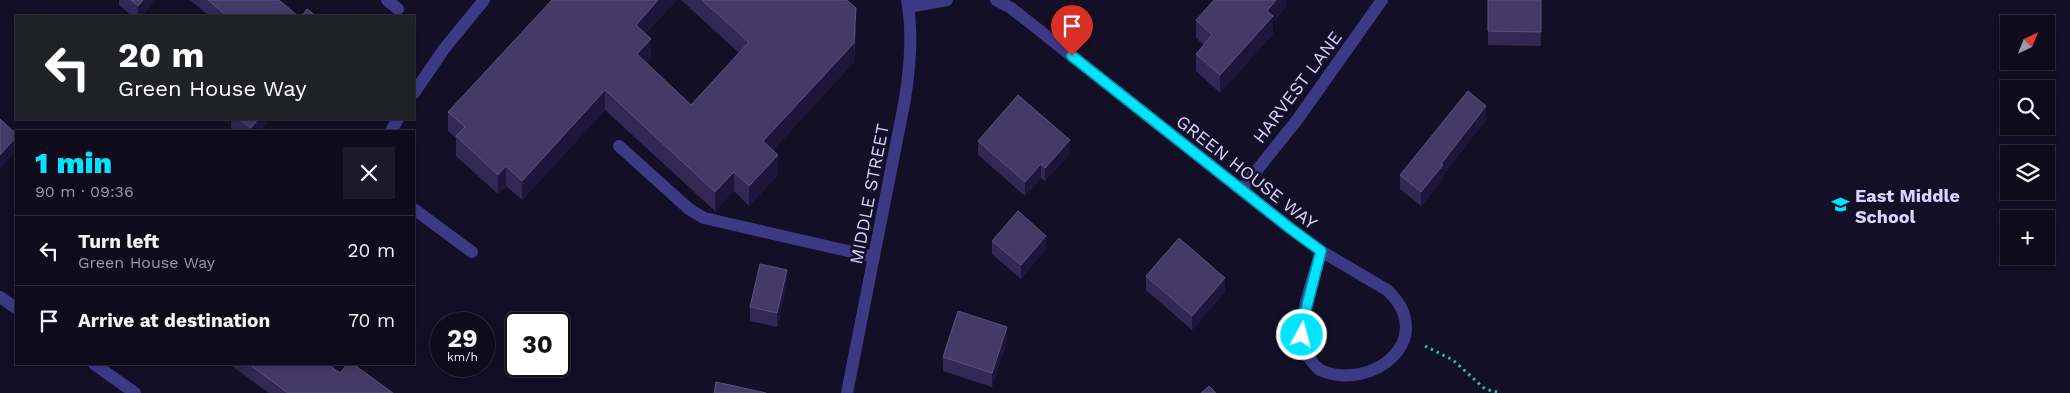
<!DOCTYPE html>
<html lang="en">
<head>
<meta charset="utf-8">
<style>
	body { margin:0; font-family:"Work Sans",sans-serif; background:#1c1929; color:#f1f3f6; height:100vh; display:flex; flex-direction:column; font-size:19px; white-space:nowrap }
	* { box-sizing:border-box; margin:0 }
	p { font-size:16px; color:#9b9ba3 }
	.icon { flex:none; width:28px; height:28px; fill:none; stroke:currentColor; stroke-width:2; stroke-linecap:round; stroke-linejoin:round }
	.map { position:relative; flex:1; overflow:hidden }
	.drawer { position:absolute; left:15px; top:130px; width:400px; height:235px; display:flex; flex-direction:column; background:#0e0b1c; border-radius:0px; box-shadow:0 2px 8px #0003,0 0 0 1px #2e2b3b }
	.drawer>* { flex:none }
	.hud { position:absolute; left:15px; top:15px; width:400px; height:105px; border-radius:0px; box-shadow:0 2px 8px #0003,0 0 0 1px #2e2b3b; background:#202124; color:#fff; overflow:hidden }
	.needle { width:32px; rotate:43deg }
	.fabs { position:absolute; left:2000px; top:15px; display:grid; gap:10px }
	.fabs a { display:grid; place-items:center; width:55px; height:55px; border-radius:0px; background:#0e0b1c; box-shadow:0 2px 8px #0003,0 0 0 1px #2e2b3b; font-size:25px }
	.speed { position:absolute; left:430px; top:312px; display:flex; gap:10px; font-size:25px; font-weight:700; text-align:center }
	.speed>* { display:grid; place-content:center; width:65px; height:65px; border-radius:50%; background:#0e0b1c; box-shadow:0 2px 8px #0003,0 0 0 1px #2e2b3b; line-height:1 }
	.speed small { font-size:12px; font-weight:400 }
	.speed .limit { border:2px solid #111; border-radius:8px; background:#fff; color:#111 }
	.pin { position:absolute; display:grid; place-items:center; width:42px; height:42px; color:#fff; margin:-51px -21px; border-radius:50% 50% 50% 0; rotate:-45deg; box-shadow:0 0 5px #0007 }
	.pin .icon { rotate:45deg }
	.me { position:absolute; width:55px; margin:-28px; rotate:7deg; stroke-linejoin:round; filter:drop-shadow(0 0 4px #0008) }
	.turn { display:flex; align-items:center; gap:18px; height:105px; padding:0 20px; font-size:22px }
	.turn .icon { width:65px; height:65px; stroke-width:2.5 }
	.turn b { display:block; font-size:35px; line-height:42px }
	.round { display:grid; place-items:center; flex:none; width:52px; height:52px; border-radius:0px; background:#1c1929 }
	.summary { display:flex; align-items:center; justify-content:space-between; height:85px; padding:0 20px }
	h1 { font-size:30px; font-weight:800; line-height:38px; color:#00e5ff }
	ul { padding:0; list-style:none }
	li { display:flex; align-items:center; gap:15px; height:70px; padding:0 20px; border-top:1px solid #2e2b3b }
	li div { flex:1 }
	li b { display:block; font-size:19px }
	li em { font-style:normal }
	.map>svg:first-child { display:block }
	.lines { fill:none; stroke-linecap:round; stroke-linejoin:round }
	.path { stroke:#2fb8b0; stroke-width:3; stroke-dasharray:2.5 4; stroke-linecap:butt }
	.minor { stroke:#3d3a85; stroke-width:12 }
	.wall { fill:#312854 }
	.shaded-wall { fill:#1d163a }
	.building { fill:#433a66; stroke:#5a527e }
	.route-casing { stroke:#0095a6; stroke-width:12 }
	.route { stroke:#00e5ff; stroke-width:9 }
	.labels { text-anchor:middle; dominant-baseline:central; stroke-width:5; stroke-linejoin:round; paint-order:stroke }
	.street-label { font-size:18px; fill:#d9d4ff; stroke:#130f26 }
	.poi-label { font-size:18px; font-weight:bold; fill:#d9d4ff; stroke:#130f26; text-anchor:start }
</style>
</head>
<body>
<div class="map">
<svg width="2070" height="393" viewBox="0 0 2070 393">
	<rect width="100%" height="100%" fill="#130f26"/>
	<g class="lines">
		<!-- path -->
		<path class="path" d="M1425,346L1453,360L1485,389L1501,393"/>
		<!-- minor -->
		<path class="minor" d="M387,0L398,9
			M996,0L1011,8L1291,229L1321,251L1387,290C1439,338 1373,393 1320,370C1309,361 1303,347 1302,333C1300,312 1315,273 1321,251
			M908,7L947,0
			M414,93L444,49L484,0
			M391,131L398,119
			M619,146L689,209L704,218L874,257
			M1241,190L1297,120L1382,0
			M414,209L472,252
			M0,297L16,308
			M94,364L135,393
			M847,393L905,99C910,66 913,33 907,0"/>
	</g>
	<!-- wall -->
	<path class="wall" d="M119,0H156L142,16H132L119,5Z
		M190,0H279L298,16H209Z
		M677,0L645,34L651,58L647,63L691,105L739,53L681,0H847L856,28L854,62L773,150L778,175L749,206L734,191L715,211L605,110L522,200L506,186L498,194L456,156V138L448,131V112Z
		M1286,0V7L1273,21V34L1220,93L1196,71V54L1204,45L1196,38V20Z
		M1488,0H1541V46L1488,45Z
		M231,119H269L260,131H236L231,128Z
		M1486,120L1443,175V179L1421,206L1400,189V175Z
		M978,141L1070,154L1045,181L1041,178L1025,196L978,155Z
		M992,241L1046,249L1021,279L992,254Z
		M1146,276L1225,292L1192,330L1146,290Z
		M787,284L777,327L750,321V307Z
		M1007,341L992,387L943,371V357Z
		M229,364H328L340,373L393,393H269Z"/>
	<!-- shaded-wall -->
	<path class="shaded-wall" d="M143,0H156L142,16H138V6Z
		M658,0H677L636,44V25Z
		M1276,0H1286V7L1273,21V34L1220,93V75L1267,11Z
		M856,8L854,62L763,161V141Z
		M651,39V58L637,74V54Z
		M605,90V110L522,200V181Z
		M1486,106V120L1443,175V179L1421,206V192L1441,164Z
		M258,119H269L260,131H251V128Z
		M16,137V151L0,169V155Z
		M1070,140V154L1045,181V168Z
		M778,155V175L749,206V186Z
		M1041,164V178L1025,196V182Z
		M506,166V186L498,194V175Z
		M734,172V191L715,211V192Z
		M1046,236V249L1021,279V265Z
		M787,270V284L777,327V313Z
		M1225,278V292L1192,330V316Z
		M1007,327V341L992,387V373Z"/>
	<!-- building -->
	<path class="building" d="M131,0H143L138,6Z
		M208,0H279L298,16H227Z
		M552,0H658L636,25L651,39L637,54L691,105L749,42L702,0H847L856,8L854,43L763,141L778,155L749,186L734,172L715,192L605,90L522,181L506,166L498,175L456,136L465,127L448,112Z
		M1214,0H1276L1267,11L1273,16L1220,75L1196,54L1212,35L1196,20Z
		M1488,0H1541V32L1488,31Z
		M307,9L316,16H302Z
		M1468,91L1486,106L1441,164L1443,165L1421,192L1400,175Z
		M1018,95L1070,140L1045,168L1041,164L1025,182L978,141Z
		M0,119L16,134V137L0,155Z
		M239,119H258L251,128Z
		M1018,211L1046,236L1021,265L992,241Z
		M1179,238L1225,278L1192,316L1146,276Z
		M760,264L787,270L777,313L750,307Z
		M958,311L1007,327L992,373L943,357Z
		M249,364H328L340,373L347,364H353L393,393H288Z
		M716,382L766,393H714Z
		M1209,386L1216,393H1201Z"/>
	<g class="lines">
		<defs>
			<path id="route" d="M1072,56L1291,229L1321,251L1304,317L1302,335"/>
		</defs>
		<!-- route casing -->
		<use href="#route" class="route-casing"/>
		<!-- route -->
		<use href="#route" class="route"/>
	</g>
	<!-- icons -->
	<defs>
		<symbol id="school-bare" viewBox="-9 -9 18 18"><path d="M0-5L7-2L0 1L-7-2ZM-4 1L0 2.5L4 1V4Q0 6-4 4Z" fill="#00e5ff" stroke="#130f26" stroke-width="2.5" paint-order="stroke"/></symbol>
	</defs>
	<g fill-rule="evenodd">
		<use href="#school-bare" x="1828" y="192" width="25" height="25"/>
	</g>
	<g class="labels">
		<!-- street labels -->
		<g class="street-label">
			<text transform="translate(1297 87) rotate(-53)">HARVEST LANE</text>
			<text transform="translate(1247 172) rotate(38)">GREEN HOUSE WAY</text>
			<text transform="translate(869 194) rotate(-79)">MIDDLE STREET</text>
		</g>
		<!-- poi labels -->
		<g class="poi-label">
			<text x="1855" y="195">East Middle<tspan x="1855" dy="21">School</tspan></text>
		</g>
	</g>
</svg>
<div class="fabs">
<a><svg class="needle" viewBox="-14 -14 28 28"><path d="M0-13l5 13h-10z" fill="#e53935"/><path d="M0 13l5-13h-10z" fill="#9b9ba3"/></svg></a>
<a><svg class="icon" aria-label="search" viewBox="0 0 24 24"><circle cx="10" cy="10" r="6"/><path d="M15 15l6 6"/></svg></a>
<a><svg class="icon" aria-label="layers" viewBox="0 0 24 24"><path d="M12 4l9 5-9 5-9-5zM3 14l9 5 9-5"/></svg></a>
<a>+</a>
</div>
<div class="speed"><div>29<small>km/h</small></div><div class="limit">30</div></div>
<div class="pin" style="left:1072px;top:56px;background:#d93025"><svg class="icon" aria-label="arrive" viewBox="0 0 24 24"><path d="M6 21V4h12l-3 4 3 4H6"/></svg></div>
<svg class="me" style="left:1302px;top:335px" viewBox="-20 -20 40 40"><circle r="17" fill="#00e5ff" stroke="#fff" stroke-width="3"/><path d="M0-11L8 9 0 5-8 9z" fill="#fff"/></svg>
<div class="hud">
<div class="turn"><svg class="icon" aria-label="left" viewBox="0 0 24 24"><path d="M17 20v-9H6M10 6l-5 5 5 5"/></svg><div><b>20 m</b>Green House Way</div></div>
</div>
<section class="drawer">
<div class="summary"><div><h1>1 min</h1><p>90 m · 09:36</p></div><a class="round"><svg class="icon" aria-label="close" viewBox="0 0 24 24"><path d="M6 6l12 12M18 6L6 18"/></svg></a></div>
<ul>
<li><svg class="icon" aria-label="left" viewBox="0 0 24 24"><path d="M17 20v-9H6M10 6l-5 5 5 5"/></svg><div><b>Turn left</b><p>Green House Way</p></div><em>20 m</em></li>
<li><svg class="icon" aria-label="arrive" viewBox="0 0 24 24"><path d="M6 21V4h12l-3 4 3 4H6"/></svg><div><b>Arrive at destination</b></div><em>70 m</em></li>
</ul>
</section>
</div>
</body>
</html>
